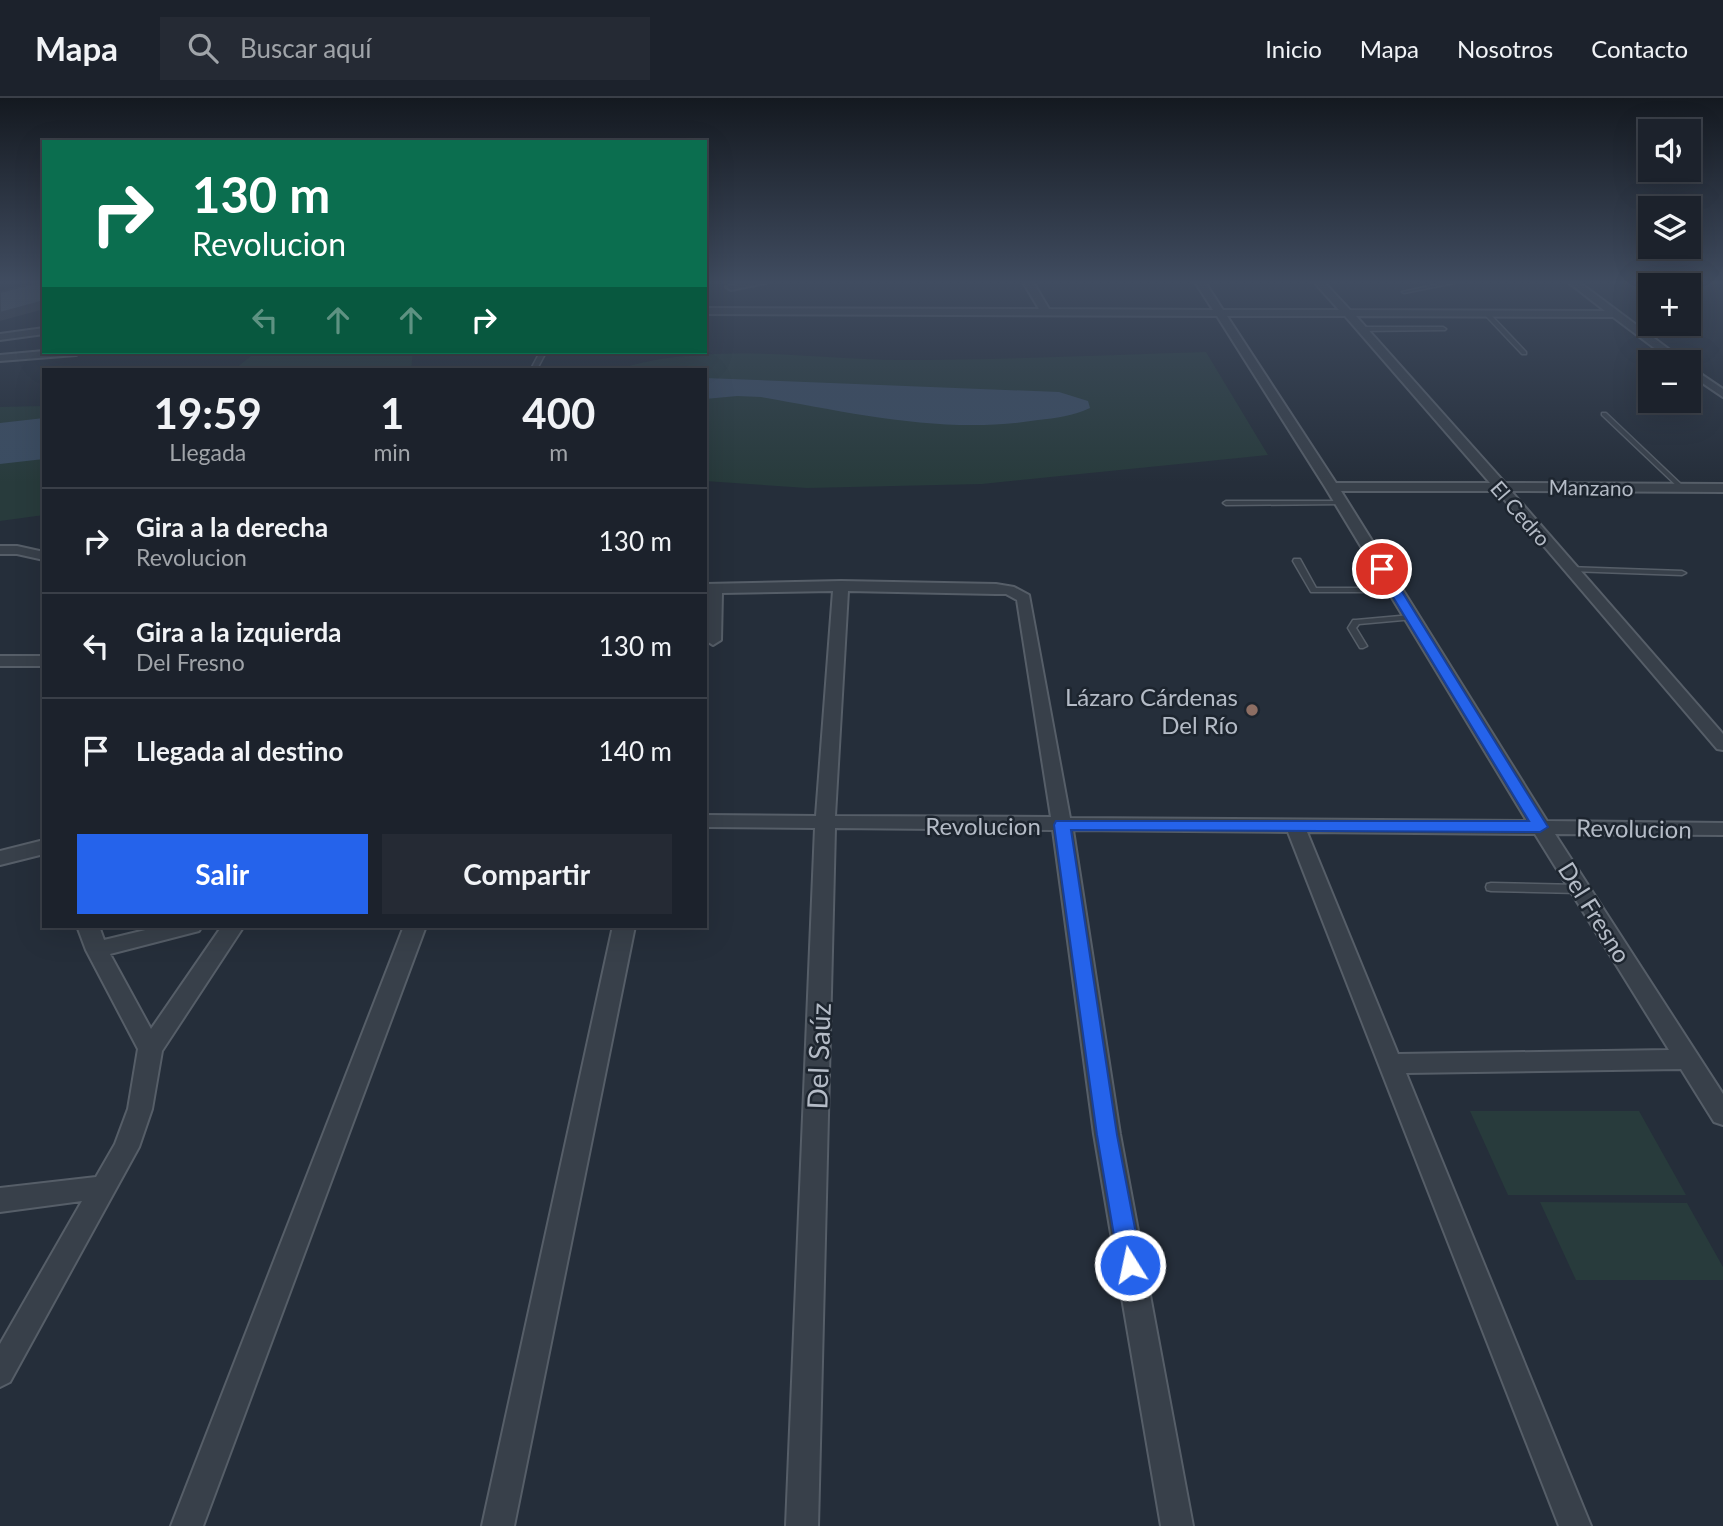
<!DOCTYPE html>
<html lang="es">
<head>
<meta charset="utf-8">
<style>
	body { margin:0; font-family:Lato,sans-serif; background:#252a34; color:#f1f3f6; height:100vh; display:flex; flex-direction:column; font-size:26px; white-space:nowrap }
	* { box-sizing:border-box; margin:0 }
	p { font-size:23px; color:#a0a4a9 }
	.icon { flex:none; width:38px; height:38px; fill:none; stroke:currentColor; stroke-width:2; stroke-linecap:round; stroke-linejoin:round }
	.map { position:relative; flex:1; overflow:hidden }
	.sheet { position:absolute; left:42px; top:270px; width:665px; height:560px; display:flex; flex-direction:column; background:#1c222c; border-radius:0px; box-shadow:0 7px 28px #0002,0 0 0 2px #3a3f48 }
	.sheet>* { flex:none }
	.top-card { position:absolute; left:42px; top:42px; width:665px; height:214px; border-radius:0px; box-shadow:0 7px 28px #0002,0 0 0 2px #3a3f48; background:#0b6e4f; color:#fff; overflow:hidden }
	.buttons { position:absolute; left:1638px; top:21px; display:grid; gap:14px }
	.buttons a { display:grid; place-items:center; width:63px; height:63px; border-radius:0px; background:#1c222c; box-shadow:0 7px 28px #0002,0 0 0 2px #3a3f48; font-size:35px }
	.pin { position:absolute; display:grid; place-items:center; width:60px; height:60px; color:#fff; margin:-30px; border:4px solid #fff; border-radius:50%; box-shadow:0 2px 7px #0007 }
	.me { position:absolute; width:77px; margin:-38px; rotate:350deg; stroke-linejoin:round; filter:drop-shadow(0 0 5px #0008) }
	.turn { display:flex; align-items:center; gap:24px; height:147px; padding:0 35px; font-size:32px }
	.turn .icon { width:91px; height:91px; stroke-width:2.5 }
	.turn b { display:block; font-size:49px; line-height:60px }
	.lanes { display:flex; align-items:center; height:66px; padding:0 35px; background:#0003; justify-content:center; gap:35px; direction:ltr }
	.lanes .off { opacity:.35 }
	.eta { display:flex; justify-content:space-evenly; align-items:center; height:119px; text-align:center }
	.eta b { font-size:42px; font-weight:700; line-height:49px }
	.action { display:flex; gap:14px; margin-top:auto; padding:14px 35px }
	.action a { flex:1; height:80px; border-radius:0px; background:#2563eb; color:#fff; font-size:28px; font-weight:700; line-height:80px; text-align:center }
	.action a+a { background:#252a34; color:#f1f3f6 }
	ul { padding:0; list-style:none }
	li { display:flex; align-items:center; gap:21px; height:105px; padding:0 35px; border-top:2px solid #3a3f48 }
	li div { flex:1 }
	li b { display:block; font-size:26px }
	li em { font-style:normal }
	header { display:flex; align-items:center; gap:42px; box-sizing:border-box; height:98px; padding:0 35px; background:#1c222c; border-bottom:2px solid #3a3f48 }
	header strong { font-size:33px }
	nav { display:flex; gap:38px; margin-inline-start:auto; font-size:24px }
	.search { width:490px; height:63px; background:#252a34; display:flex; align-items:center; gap:18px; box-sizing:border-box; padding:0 24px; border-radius:0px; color:#a0a4a9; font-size:26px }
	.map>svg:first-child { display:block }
	.green { fill:#283b3c }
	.water { fill:#3b4d62 }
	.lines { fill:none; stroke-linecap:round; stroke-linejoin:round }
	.lane-casing { stroke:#565e68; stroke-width:3 }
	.street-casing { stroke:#565e68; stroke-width:4 }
	.lane { fill:#38404a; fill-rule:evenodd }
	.street { fill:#38404a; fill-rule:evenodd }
	.rail { stroke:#5a6471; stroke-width:2.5; stroke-dasharray:3.5 3.5; stroke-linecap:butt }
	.shaded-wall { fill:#373e47 }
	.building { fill:#4e5965; stroke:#373e47; stroke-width:2 }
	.route { fill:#2563eb; stroke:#184099; stroke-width:2 }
	.education-dot { fill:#8d6e63; stroke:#1d252f; stroke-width:2.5 }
	.labels { text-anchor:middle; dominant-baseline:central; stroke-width:5; stroke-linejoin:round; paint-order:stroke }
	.far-street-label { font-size:21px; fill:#b4bbc6; stroke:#1d252f }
	.poi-label { font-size:24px; fill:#b4bbc6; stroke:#1d252f; text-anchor:end }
	.street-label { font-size:24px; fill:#b4bbc6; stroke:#1d252f }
	.near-street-label { font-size:28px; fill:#b4bbc6; stroke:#1d252f }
</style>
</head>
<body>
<header>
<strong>Mapa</strong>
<div class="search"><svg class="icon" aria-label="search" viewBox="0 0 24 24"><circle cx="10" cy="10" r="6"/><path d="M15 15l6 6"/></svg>Buscar aquí</div>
<nav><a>Inicio</a><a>Mapa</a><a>Nosotros</a><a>Contacto</a></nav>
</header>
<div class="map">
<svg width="1723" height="1428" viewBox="0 0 1723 1428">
	<rect width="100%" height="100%" fill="#252e3a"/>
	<!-- green -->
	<path class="green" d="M256,254H413L411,271H235Z
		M1206,254L1268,357L982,386L807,390L705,383V271H619C705,243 809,261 899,262C1001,262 1104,257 1206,254Z
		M44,308V417L0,423V309Z
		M1470,1013H1639L1686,1097H1508Z
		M1540,1104L1687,1105L1723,1169V1182H1576Z"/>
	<!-- water -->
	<path class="water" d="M705,280L1059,294L1088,303L1090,310C1073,318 1056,320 1038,322C945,337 853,315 761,299L737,298L705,301Z
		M44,320V361L0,366V325Z"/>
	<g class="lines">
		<defs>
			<path id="lane" d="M1448,184H1459L1404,195L1402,194Z
				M1486,216H1490L1526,254V256H1522L1486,218Z
				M1443,229L1446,231L1445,232L1362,233L1359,231L1362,229Z
				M540,254H546L537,271H531Z
				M1602,315H1606L1684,389V391H1680L1602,317Z
				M1342,403L1344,404V406L1226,407L1223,405L1226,403Z
				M1294,461H1300L1316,490H1395L1399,492L1395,494H1311L1293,463Z
				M1567,469L1682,473L1686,475L1682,477L1570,473L1566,471Z
				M1411,517L1415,519L1414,521L1359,526L1356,530L1367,548L1363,550H1360L1348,530L1353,522H1356Z
				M1491,785L1579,787L1583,788L1584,791L1583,794L1579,795L1491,793L1487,792L1486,789L1487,786Z"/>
			<path id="street" d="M744,184H770L731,192L726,189Z
				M1023,184H1033L1049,211L1213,212L1195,184H1205L1223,212H1339L1314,184H1324L1350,212L1605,213L1568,184H1579L1686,264H1673L1613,219L1356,218L1505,385L1723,386V394L1511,393L1723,636V652L1717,651L1497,393H1341L1547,723L1723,725V737L1555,736L1723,996V1027L1714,1024L1681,971L1406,975L1591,1428H1559L1288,734L1073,732L1120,1036L1193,1428H1161L1094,1036L1053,732L835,730L818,1428H786L815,730L705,729V717L816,718L833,493L722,495L721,542L713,547L705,542V486L841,483L996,486L1014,489L1029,497L1070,720L1527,723L1325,389L1217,218L705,216V210L1039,211ZM1227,218H1345L1490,385H1336ZM848,493L996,496H1006L1017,502L1051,719L835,718ZM1307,734L1535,736L1669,952L1398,956Z
				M44,230V236L0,242V236Z
				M44,253L81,254L76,257L0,263V257Z
				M1689,268L1723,291V299L1689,276Z
				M0,448H17L44,454V462L17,456H0Z
				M0,558H44V568H0Z
				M44,742V756L0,767V753Z
				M77,828H99L104,842L162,828H202L199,833L110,856L151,931L222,828H244L162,953L152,1011L139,1049L10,1284L0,1289V1246L82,1103L0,1114V1090L96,1079L115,1046L128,1011L138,951L86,852Z
				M404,828H426L203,1428H171Z
				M613,828H635L514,1428H482Z"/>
		</defs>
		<!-- lane casing -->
		<use href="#lane" class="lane-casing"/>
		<!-- street casing -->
		<use href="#street" class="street-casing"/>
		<!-- lane -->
		<use href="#lane" class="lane"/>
		<!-- street -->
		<use href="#street" class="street"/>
		<!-- rail -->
		<path class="rail" d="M1720,184L1723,186"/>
	</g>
	<!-- shaded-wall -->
	<path class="shaded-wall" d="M44,203V211L0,223V215Z"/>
	<!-- building -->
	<path class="building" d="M39,184H44V203L0,215V194Z"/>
	<!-- sky -->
	<linearGradient id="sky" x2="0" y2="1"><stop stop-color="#141920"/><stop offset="0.48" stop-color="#404c60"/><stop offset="1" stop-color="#404c60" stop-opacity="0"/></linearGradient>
	<rect width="1723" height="384" fill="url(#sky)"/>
	<!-- route -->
	<path class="route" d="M1382,467L1388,471L1548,729L1540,734L1071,732L1117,1037L1142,1167L1138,1174L1130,1178L1122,1174L1119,1167L1097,1037L1054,727L1056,723H1529L1376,471Z"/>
	<!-- markers -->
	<circle class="education-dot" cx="1252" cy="612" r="7"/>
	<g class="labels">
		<!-- far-street labels -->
		<g class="far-street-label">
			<text transform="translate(1591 389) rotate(1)">Manzano</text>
			<text transform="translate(1521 415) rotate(49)">El Cedro</text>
		</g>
		<!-- poi labels -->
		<g class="poi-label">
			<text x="1238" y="598">Lázaro Cárdenas<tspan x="1238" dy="28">Del Río</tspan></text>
		</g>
		<!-- street labels -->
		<g class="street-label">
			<text x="983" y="727">Revolucion</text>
			<text transform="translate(1634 730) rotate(1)">Revolucion</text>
			<text transform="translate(1595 814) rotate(58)">Del Fresno</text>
		</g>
		<!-- near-street labels -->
		<g class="near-street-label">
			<text transform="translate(818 958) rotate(-88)">Del Saúz</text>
		</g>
	</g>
</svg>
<div class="buttons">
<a><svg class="icon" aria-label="sound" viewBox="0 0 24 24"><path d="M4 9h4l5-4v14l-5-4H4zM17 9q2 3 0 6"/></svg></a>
<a><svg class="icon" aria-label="layers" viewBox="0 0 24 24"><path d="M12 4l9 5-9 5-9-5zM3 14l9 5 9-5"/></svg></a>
<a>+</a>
<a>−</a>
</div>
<div class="pin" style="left:1382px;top:471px;background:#d93025"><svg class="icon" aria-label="arrive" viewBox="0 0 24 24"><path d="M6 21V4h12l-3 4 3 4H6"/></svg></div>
<svg class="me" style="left:1130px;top:1167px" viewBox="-20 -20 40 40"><circle r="17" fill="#2563eb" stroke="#fff" stroke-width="3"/><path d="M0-11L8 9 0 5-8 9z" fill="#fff"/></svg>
<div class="top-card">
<div class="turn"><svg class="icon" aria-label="right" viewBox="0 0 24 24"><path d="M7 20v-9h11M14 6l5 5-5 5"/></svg><div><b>130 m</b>Revolucion</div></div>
<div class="lanes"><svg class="icon off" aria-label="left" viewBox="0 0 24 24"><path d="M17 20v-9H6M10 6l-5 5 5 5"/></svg><svg class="icon off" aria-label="ahead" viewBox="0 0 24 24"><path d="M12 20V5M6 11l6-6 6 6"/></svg><svg class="icon off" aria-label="ahead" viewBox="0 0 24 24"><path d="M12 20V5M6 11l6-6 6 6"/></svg><svg class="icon" aria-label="right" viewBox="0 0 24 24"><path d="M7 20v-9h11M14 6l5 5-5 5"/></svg></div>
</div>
<section class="sheet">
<div class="eta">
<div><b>19:59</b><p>Llegada</p></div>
<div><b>1</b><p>min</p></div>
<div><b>400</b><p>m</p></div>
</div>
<ul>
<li><svg class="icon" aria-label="right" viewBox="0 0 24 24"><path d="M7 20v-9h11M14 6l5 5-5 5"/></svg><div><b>Gira a la derecha</b><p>Revolucion</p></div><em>130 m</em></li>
<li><svg class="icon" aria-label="left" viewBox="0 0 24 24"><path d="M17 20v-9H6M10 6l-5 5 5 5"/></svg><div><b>Gira a la izquierda</b><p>Del Fresno</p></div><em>130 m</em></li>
<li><svg class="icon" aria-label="arrive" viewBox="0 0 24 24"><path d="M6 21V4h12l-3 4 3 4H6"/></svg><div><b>Llegada al destino</b></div><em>140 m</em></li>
</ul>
<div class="action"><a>Salir</a><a>Compartir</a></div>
</section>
</div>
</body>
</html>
